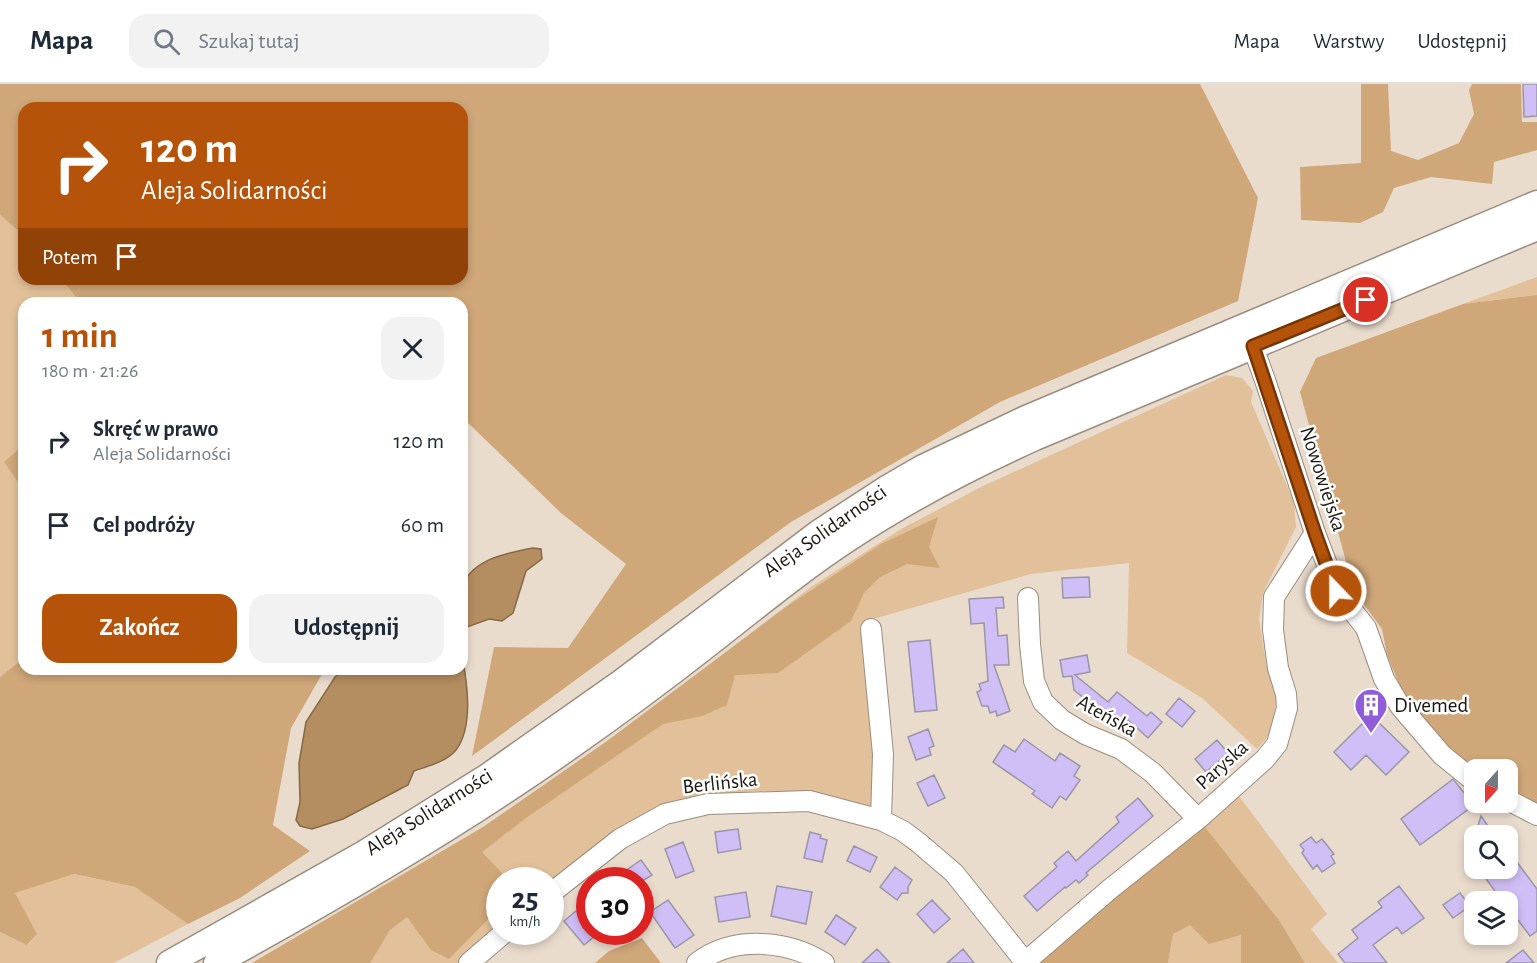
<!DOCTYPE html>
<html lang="pl">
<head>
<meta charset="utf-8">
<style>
	body { margin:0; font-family:"Alegreya Sans",sans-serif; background:#f2f2f3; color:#1f2937; height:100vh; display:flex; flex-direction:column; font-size:22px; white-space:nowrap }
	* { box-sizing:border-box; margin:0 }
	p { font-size:20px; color:#747a83 }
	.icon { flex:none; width:33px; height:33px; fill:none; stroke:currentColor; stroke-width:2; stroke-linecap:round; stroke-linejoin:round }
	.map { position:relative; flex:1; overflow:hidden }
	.drawer { position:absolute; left:18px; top:213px; width:450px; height:378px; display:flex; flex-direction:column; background:#fff; border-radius:18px; box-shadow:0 3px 9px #0003 }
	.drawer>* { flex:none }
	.hud { position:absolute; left:18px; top:18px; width:450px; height:183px; border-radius:18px; box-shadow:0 3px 9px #0003; background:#b45309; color:#fff; overflow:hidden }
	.needle { width:39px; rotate:201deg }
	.buttons { position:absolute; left:1464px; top:675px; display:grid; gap:12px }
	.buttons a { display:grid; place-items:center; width:54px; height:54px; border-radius:12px; background:#fff; box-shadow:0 3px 9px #0003; font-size:30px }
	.speed { position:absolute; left:486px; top:783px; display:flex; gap:12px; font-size:30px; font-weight:700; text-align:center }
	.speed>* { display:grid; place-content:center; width:78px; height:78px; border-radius:50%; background:#fff; box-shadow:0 3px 9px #0003; line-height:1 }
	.speed small { font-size:15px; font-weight:400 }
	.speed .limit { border:9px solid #d22; background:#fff; color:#111 }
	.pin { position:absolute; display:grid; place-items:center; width:51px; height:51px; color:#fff; margin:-26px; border:3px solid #fff; border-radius:50%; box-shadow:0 2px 6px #0007 }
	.me { position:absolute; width:66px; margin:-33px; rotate:338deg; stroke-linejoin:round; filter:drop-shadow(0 0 4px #0008) }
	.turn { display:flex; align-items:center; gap:21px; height:126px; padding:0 24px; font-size:27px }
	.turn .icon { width:78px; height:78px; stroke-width:2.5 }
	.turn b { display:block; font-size:42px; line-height:51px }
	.then { display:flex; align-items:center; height:57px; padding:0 24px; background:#0003; gap:12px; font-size:22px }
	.round { display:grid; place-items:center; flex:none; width:63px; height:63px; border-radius:18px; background:#f2f2f3 }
	.headline { display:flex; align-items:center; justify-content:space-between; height:102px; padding:0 24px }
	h1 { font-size:36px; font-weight:700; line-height:45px; color:#b45309 }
	.primary-button { display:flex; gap:12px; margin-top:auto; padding:12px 24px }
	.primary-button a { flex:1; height:69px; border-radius:18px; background:#b45309; color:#fff; font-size:24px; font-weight:700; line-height:69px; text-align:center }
	.primary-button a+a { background:#f2f2f3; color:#1f2937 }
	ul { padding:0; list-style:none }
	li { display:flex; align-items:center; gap:18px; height:84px; padding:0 24px }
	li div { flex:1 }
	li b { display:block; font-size:22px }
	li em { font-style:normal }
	header { display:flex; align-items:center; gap:36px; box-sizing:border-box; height:84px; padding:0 30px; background:#fff; border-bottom:2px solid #e0e1e3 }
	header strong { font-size:28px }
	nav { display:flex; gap:33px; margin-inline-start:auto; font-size:21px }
	.search { width:420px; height:54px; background:#f2f2f3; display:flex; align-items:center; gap:15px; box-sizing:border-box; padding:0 21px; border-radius:18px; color:#747a83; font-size:22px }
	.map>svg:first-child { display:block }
	.green { fill:#e2c09a }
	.forest { fill:#cfa779 }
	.water { fill:#b48d60; stroke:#866a48; stroke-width:1.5 }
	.building { fill:#d0bff6; stroke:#9a95a7; stroke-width:1.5 }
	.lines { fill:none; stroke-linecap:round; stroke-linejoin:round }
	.minor-casing { stroke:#9a8d7f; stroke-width:22 }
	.major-casing { stroke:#9a8d7f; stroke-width:27 }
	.minor { stroke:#fff; stroke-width:20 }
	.major { stroke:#fff; stroke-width:24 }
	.route-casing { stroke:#753606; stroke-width:15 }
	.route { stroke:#b45309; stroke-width:10 }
	.labels { text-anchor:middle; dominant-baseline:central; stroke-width:5; stroke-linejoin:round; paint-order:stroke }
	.street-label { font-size:21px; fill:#1c1711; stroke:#fff }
	.poi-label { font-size:21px; fill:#1c1711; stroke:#fff; text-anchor:start }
</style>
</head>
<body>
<header>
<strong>Mapa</strong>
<div class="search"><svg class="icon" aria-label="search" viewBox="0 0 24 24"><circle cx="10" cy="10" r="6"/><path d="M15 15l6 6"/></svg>Szukaj tutaj</div>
<nav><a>Mapa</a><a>Warstwy</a><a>Udostępnij</a></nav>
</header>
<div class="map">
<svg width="1537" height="879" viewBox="0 0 1537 879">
	<rect width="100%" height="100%" fill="#eadccd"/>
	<!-- green -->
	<path class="green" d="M0,131L24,152V195H61L81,219H24V360L4,378L24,407V574L0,593Z
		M1537,193V211L1463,220Z
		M1226,291L1242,294L1253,307L1251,318L1294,418L1296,443L1263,509L1259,535L1266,579L1276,614L1273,647L1257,665L1202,614L1127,569L1129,479L1031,490L866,537L878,725L811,709L754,707L691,715L551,802L550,796H500L499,844L458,879H290L459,773L811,503L901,445L983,402Z
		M1236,708L1327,830L1311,845L1338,879H1305L1279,836L1201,738Z
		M73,790L135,803L188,840L114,879H0V848L28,861L37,850L14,809Z
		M1190,840L1241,851V879H1168L1173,850Z"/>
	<!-- forest -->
	<path class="forest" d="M0,0H1200L1258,114L1238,217L1000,318L791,438L472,672L494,563L568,564L626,480L561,429L462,333V219H81L61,195H462V24H24V152L0,131Z
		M1361,0H1388L1391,67L1418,76L1459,59L1474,30L1469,6L1472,0H1521L1522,38H1537V66L1494,78L1492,100L1431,93L1394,104L1383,128L1360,139L1301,136L1300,83L1361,79Z
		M1537,211V725L1508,710V686L1468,685L1404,612L1387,571L1382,545L1354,507L1300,308L1316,274L1463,220Z
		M24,360V407L4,378Z
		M938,433L929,463L940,484L907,480L880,493L864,509L851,537L778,589L735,591L727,621L702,632L663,640L526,734L482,768L502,789L504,796H500L499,824L449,875L431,866L407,833L390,846L370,879H252L483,743L607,657L786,523L881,460Z
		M24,574V585H325L291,644L273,741L310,767L240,814L188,840L135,803L74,790L15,809L37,850L27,861L0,848V593Z
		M1201,738L1279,836L1305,879H1241V851L1209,860L1190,841L1173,850L1168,879H1040L1046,872Z
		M642,854L661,879H595L609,867Z"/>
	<!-- water -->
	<path class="water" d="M533,464L541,465L542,475L526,487L513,529L502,537L489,535L464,544L462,548C462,535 459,518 462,505C469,475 508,469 533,464Z
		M462,571C467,598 474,642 456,666C446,678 428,682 414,687L408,701L343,735L312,745L300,742L296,736L300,718L299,679L306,638L335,593L346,585H462Z"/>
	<!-- building -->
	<path class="building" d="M1523,0H1537V32L1524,33Z
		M1089,493L1090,513L1063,514L1062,494Z
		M1003,513L1004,524H996L998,552L1007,551L1009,581H994L1010,627L997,632L996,627L990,629L988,622H982L977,608L981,606L979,600L988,597L984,539L971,540L969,515Z
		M930,556L937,626L915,628L908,558Z
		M1087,571L1090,588L1075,591L1108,618L1117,608L1147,632L1151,628L1162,638L1148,654L1127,635L1120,643L1074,606L1072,592L1063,593L1060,576Z
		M1179,614L1195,627L1182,643L1166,630Z
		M1371,631L1409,668L1386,691L1366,671L1351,686L1334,668Z
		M928,645L934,662L929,664L931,671L916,676L908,653Z
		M1024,655L1055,677L1060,669L1080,682L1074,692L1080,696L1066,716L1060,712L1052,724L1032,710L1035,707L993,678L1004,661L1015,668Z
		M1217,656L1228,669L1206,688L1195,675Z
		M934,691L945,714L928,722L917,699Z
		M1453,695L1474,721L1420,761L1401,735Z
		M1138,714L1153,732L1086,789L1088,791L1079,799L1076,796L1066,804L1065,803L1037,827L1024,812L1057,783L1054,779L1068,767L1076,777L1119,738L1116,733Z
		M1481,732L1495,752H1475Z
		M738,745L741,765L718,769L715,748Z
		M810,748L821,751L820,754L827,756L822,778L804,774Z
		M1311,753L1316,759L1322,755L1334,770L1331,772L1335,779L1322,788L1317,781L1313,785L1302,769L1304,766L1300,761Z
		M683,758L694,787L676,794L665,765Z
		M854,762L877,773L870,788L847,777Z
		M1508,766L1537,805V847L1530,852L1508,823V818H1503L1478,784H1508Z
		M641,776L652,791L644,796H612Z
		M895,783L912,796L908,803V809H902L897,816L880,803Z
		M777,802L812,808L806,840L771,832Z
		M1399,802L1424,834L1402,850L1397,843L1373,861L1387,879H1345L1338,870L1358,854L1352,846L1382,823L1378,818Z
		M746,808L750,833L719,838L715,813Z
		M1460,809L1470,822L1453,834L1443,821Z
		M590,815V848H600L584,861L564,837Z
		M668,816L694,851L675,864L650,828Z
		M932,816L950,835L934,849L917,830Z
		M836,831L856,844L845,861L825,848Z
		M877,865L890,879H862Z
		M963,865L974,879H947Z
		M1523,866L1534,879H1506Z"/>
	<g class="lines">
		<defs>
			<path id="minor" d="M1248,249L1266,299L1315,449L1337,507L1366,544L1384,595L1400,622L1442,671L1474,697
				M1028,514L1030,560L1034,597L1043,618L1062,636L1085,650L1121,665L1153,689L1198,735
				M871,545L883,670L881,736
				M1508,716L1537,731
				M550,810L620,755L665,730L708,720L809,717L881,736L903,747L919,759L954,789L1026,879
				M469,879L505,848
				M697,879C733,851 788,856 824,879
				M1024,879L1110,805L1198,735L1265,675L1277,660L1287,624L1286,610L1278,584L1273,546L1274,513L1315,449"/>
			<path id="major" d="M169,879L364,769L486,693L621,598L819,448L885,405L923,383L1026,334L1537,119
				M216,879C335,814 452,746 563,668C613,633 662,597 709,560C755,524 801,486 850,454C909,415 971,383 1035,354L1537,144"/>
		</defs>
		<!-- minor casing -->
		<use href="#minor" class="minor-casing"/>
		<!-- major casing -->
		<use href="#major" class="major-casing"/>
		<!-- minor -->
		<use href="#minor" class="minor"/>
		<!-- major -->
		<use href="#major" class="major"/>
	</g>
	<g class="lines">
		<defs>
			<path id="route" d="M1336,507L1315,449L1253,262L1366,216"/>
		</defs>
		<!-- route casing -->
		<use href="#route" class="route-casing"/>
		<!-- route -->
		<use href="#route" class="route"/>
	</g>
	<!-- icons -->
	<defs>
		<symbol id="building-pin" viewBox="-11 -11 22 30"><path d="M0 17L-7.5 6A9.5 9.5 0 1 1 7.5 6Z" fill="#8e5dd7" stroke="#fff"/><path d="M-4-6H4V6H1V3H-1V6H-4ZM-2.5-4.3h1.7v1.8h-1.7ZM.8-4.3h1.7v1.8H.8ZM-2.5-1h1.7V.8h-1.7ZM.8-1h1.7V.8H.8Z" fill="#fff"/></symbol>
	</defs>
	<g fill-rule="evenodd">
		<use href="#building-pin" x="1352" y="602" width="38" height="52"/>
	</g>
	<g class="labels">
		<!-- street labels -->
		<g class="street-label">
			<text transform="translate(1323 395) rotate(72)">Nowowiejska</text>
			<text transform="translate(825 447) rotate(-35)">Aleja Solidarności</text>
			<text transform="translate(1107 632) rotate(29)">Ateńska</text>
			<text transform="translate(1222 681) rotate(-42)">Paryska</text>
			<text transform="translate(720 699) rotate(-6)">Berlińska</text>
			<text transform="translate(429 728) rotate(-32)">Aleja Solidarności</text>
		</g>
		<!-- poi labels -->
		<g class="poi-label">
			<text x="1394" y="621">Divemed</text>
		</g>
	</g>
</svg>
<div class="buttons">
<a><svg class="needle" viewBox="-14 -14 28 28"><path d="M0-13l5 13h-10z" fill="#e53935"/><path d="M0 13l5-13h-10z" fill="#747a83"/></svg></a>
<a><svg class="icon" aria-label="search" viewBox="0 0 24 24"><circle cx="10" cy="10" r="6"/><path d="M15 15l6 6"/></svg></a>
<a><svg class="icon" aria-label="layers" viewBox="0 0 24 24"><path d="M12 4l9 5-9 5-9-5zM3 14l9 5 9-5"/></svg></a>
</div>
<div class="speed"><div>25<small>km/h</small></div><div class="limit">30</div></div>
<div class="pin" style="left:1366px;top:216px;background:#d93025"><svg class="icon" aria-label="arrive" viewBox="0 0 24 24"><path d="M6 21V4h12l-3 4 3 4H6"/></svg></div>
<svg class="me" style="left:1336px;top:507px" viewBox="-20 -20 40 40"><circle r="17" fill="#b45309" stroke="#fff" stroke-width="3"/><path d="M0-11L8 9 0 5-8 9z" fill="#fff"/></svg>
<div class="hud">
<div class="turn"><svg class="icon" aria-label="right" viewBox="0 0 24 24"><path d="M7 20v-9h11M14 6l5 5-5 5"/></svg><div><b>120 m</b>Aleja Solidarności</div></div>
<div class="then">Potem<svg class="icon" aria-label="arrive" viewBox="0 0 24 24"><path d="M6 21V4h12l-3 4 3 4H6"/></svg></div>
</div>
<section class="drawer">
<div class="headline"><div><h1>1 min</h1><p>180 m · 21:26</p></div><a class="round"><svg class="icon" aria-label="close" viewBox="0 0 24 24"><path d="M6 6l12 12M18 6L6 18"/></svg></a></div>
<ul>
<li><svg class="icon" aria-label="right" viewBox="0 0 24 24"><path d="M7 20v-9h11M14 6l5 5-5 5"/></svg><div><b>Skręć w prawo</b><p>Aleja Solidarności</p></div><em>120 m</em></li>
<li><svg class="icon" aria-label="arrive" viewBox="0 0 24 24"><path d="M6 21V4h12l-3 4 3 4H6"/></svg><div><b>Cel podróży</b></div><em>60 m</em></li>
</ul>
<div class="primary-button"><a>Zakończ</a><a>Udostępnij</a></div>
</section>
</div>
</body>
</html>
